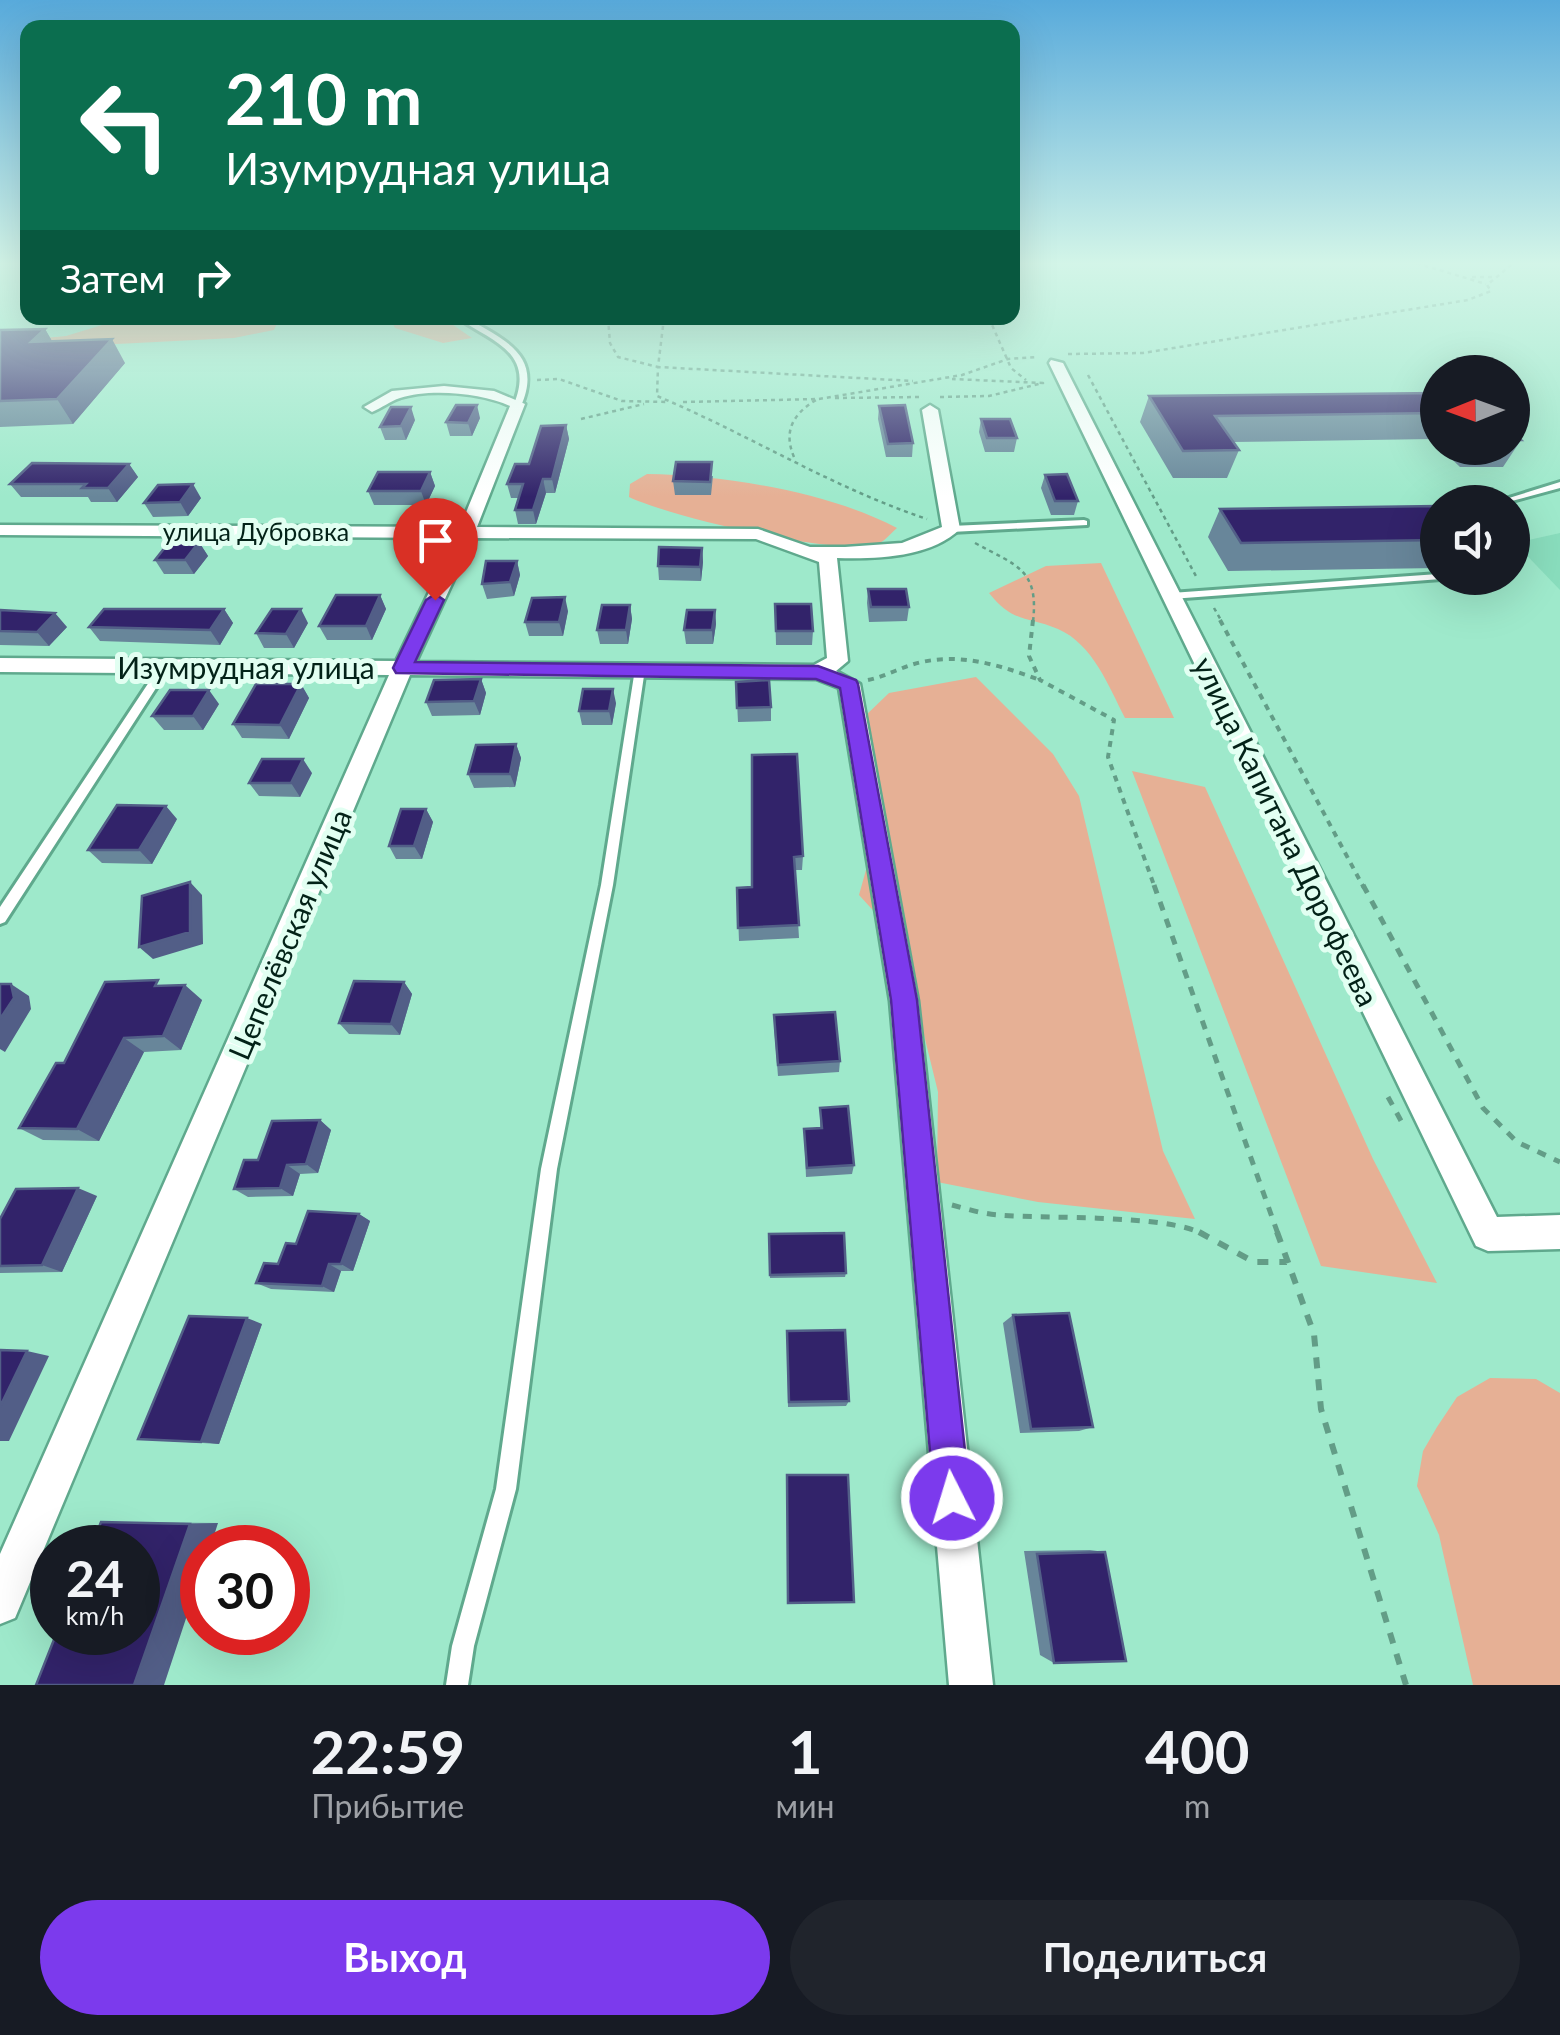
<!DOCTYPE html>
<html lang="ru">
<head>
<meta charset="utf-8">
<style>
	body { margin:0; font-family:Lato,sans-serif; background:#20242c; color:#f1f3f6; height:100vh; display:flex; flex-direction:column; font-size:38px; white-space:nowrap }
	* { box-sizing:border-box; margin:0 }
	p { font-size:32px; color:#9ea1a6 }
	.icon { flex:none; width:55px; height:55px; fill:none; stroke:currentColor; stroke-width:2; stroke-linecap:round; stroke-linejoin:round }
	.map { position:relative; height:1685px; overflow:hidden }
	.drawer { display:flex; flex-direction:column; background:#171b24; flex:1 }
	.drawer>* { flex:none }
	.guide { position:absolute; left:20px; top:20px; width:1000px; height:305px; border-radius:20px; box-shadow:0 10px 40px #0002; background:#0b6e4f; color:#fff; overflow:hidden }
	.needle { width:65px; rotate:269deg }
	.tools { position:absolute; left:1420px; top:355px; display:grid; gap:20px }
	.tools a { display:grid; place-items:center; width:110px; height:110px; border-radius:50%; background:#171b24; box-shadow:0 10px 40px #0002; font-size:50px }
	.speed { position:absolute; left:30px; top:1525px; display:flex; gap:20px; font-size:50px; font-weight:700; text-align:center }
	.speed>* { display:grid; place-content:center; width:130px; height:130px; border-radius:50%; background:#171b24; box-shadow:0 10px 40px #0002; line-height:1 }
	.speed small { font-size:25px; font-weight:400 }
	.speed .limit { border:15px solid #d22; background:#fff; color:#111 }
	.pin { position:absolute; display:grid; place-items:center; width:85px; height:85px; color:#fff; margin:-102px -42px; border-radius:50% 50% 50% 0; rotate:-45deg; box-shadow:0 0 10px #0007 }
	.pin .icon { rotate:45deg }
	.me { position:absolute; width:110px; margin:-55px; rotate:355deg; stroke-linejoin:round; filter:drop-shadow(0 0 8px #0008) }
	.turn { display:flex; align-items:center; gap:35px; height:210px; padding:0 40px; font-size:45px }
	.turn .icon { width:130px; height:130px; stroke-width:2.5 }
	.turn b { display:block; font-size:70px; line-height:85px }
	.then { display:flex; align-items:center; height:95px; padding:0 40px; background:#0003; gap:20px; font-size:38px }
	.eta { display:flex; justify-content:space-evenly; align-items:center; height:170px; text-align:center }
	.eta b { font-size:60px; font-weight:700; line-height:70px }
	.button { display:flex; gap:20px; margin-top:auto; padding:20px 40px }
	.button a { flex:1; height:115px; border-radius:60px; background:#7c3aed; color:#fff; font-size:40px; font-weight:700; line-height:115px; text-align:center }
	.button a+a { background:#20242c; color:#f1f3f6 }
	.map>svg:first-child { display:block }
	.built { fill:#89ddbd }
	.green { fill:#e6b095 }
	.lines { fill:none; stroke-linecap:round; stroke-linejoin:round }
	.lane-casing { stroke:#5fa98d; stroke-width:6 }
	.street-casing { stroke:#5fa98d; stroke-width:5 }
	.path-far3 { stroke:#639d87; stroke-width:2.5; stroke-dasharray:4 4; stroke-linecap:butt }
	.path-far2 { stroke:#639d87; stroke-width:4; stroke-dasharray:6 6; stroke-linecap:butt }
	.path-far1 { stroke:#639d87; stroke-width:5; stroke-dasharray:9 9; stroke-linecap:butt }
	.path { stroke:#639d87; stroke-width:6; stroke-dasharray:11 11; stroke-linecap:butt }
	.lane { fill:#fff; fill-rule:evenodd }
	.street { fill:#fff; fill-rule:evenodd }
	.wall { fill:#68869a }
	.shaded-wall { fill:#525e87 }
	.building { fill:#32236a; stroke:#525e87; stroke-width:2.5 }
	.route { fill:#7c3aed; stroke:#51269a; stroke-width:2.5 }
	.labels { text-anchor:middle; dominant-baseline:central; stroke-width:10; stroke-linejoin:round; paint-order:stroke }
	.far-street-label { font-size:25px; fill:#032218; stroke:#e2fff2 }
	.street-label { font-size:30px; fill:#032218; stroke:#e2fff2 }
</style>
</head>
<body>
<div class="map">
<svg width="1560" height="1685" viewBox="0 0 1560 1685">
	<rect width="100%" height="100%" fill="#9ee9cb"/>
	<!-- built -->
	<path class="built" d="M1560,533V590L1515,543Z"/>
	<!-- green -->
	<path class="green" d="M125,318L278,321L274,330L234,338L0,350V342L66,336Z
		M390,318H443L472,338L443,343L395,328Z
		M647,474C724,475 829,492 897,528C892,532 885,541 879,543C839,558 669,516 629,497L630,484Z
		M1101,563L1174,718H1125C1109,687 1093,644 1058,629C1026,616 1013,623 989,593L1046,566Z
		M976,677L1053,754L1079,796L1163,1151L1195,1219L1038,1202L937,1182L938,1092L901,941L859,895L871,852L847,750L864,717L889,693Z
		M1132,771L1205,787L1373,1159L1437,1283L1321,1266Z
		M1490,1378L1536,1379L1560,1393V1685H1473L1439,1535L1417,1486L1423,1451L1437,1427L1457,1397Z"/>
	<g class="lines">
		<defs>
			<path id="lane" d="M458,318C468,318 477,324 486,329C520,348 538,367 521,406L514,404C535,352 493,342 458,318Z
				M1560,482V488L1508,502H1496Z
				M1084,520L1087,521V525L951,532L947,529L951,526Z
				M1438,574V578H1442L1441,579L1171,599L1166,596L1171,593Z
				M165,663L169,664V668L5,922L0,924V907L161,664Z
				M640,666L645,669L613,885L557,1169L516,1489L474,1646L468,1685H446L452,1646L496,1489L541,1169L601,885L635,669Z"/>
			<path id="street" d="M1051,360L1063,363L1497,1217L1560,1215V1249L1488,1251L1476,1246L1049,363Z
				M444,386L494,391L525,404L477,527L758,529L810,547H845L902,543L942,527L922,410L930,405L938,410L960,529C930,558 876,559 837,558L848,661L836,671L860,684L918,1001L993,1685H949L890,1001L839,688L816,679L410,675L15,1618L0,1624V1554L389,675L0,672V658L396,661L455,538L0,535V525L460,527L510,406C482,393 430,388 400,398C390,401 382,408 372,412L364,407L392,391ZM473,538L756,539L819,562L827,658L814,665L416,662Z"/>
		</defs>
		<!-- lane casing -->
		<use href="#lane" class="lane-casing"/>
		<!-- street casing -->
		<use href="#street" class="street-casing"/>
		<!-- path-far3 -->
		<path class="path-far3" d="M1409,261L1486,284
			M1472,277H1492
			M608,318L610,343L618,357L658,367L657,396C748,434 833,488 927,519
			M664,318L658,367L913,381
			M989,318L1011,368L1026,380
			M1068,354L1143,353L1468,300L1491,291L1487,285L1516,261
			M1088,375L1197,578
			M537,380L559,379L622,401L669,402
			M940,397L989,396L1043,383L952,379
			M835,398L921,397
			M683,402L819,399L962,375L1008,359L1038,357
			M581,419L644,404
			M794,457C783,431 793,414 816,400
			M975,543C1017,566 1039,569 1033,622
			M1214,608L1222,622"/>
		<!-- path-far2 -->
		<path class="path-far2" d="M1033,620L1029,656L1040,680L1114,720L1108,757L1155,888
			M1220,620L1364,888
			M868,680C887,676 903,666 922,662C963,653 1002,666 1040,680"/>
		<!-- path-far1 -->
		<path class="path-far1" d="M1154,885L1278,1234
			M1363,885L1483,1108L1517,1142L1560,1162
			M1388,1097L1405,1128
			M952,1205C967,1209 983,1214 999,1215C1046,1219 1166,1214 1203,1234"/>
		<!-- path -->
		<path class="path" d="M1199,1232L1254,1262H1287
			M1277,1232L1314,1334L1321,1409L1406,1685"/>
		<!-- lane -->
		<use href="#lane" class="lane"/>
		<!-- street -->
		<use href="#street" class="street"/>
	</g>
	<!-- wall -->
	<path class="wall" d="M45,329L52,341L125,363L73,424L0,427V330Z
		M1438,393V445L1432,439L1233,442L1239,450L1227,478H1173L1140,422L1149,396Z
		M879,406L913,443L912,457H886L878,419Z
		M480,418L472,436H450L446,422Z
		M981,419L1017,438L1014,452H985L979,432Z
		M415,420L406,440H385L380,427Z
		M566,425L569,439L555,493H546L536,524H518L515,510L518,498H511L507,484Z
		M1512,432L1521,440L1503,467H1460L1440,448H1512Z
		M129,464L138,477L117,502H91L88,497H21L10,484Z
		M430,472L435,486L426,505H374L368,491Z
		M1045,475L1078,501L1074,515H1051L1041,488Z
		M713,476L711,495H675L673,481Z
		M201,498L188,516L153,517L144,503Z
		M1438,506V568L1228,571L1208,537L1220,509Z
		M199,542L208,556L194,574H164L155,560Z
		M702,548L703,562L701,581L659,580L658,566Z
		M517,561L520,575L514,596L487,599L482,584Z
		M868,589L909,607L907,621L869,622L867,603Z
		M380,595L386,609L372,640H327L319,626Z
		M775,604L813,631L812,645H776Z
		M630,605L632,619L628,644H600L597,630Z
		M224,609L233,623L220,645L100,641L89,627Z
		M0,610L67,627L49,646L0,645Z
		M715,610L716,624L713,644H686L684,630Z
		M568,611L563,636H529L525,622Z
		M308,623L294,648H264L256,633Z
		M481,679L486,693L480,715L432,716L426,702Z
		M736,682L771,707V721L738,722Z
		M301,684L309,698L289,739L242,738L233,724Z
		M616,703L612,725H582L579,711Z
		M219,704L203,730H164L152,716Z
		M516,744L521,758L515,787L474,788L468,774Z
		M752,755L803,856L802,870H795L799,938L739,941L737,888L752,887Z
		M312,773L300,797L259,796L249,783Z
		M426,809L433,822L422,859H396L389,846Z
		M177,819L152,864L102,863L88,850Z
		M404,982L412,994L400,1035L349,1034L339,1023Z
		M164,986L202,1000L181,1050L144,1052L99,1141L43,1140L19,1128L64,1063Z
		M774,1027L840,1061L839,1072L778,1076Z
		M820,1108L854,1165L852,1174L806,1177L804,1129L820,1128Z
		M320,1120L331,1130L318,1173L300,1174L293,1196L248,1197L234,1189L258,1160Z
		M97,1196L62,1272L0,1273V1219Z
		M359,1214L370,1221L353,1271H341L334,1292L271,1289L256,1283L278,1264L296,1244Z
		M769,1234L846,1273L845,1277L770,1278Z
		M1013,1315L1093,1427L1079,1431L1020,1433L1003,1323Z
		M262,1324L219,1444L138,1439Z
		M787,1331L849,1401L846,1406L788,1407Z
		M101,1522L218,1523L57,1632Z
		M1090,1550L1105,1552L1054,1663L1040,1655L1024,1551Z"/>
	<!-- shaded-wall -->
	<path class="shaded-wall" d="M45,329L59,353L31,342Z
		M112,339L125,363L73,424L57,399Z
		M477,405L480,418L472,436L468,423Z
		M411,407L415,420L406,440L401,426Z
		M566,425L569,439L555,493L552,479Z
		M129,464L138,477L117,502L108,488Z
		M430,472L435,486L426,505L421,491Z
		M543,479L546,493L536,524L533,510Z
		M193,484L201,498L188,516L180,502Z
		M199,542L208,556L194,574L185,560Z
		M702,548L703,562L701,581L700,567Z
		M517,561L520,575L514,596L510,582Z
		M380,595L386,609L372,640L366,626Z
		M565,597L568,611L563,636L559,622Z
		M630,605L632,619L628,644L626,630Z
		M224,609L233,623L220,645L210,630Z
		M301,609L308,623L294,648L286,634Z
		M715,610L716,624L713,644L712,630Z
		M55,613L67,627L49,646L37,632Z
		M481,679L486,693L480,715L474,701Z
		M301,684L309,698L289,739L280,725Z
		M613,689L616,703L612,725L609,711Z
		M209,690L219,704L203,730L193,716Z
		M516,744L521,758L515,787L510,774Z
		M303,759L312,773L300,797L291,783Z
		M166,806L177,819L152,864L139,850Z
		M426,809L433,822L422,859L414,846Z
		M190,882L202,895L203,944L153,959L139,947Z
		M404,982L412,994L400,1035L391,1024Z
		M11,984L29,996L31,1009L5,1052L0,1049V1019Z
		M185,985L202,1000L181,1050L163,1036Z
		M124,1038L144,1052L99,1141L77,1129Z
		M320,1120L331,1130L318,1173L306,1164Z
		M287,1165L300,1174L293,1196L280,1188Z
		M78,1188L97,1196L62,1272L42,1265Z
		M359,1214L370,1221L353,1271L341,1264Z
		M329,1264L341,1271L334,1292L322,1286Z
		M247,1318L262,1324L219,1444L201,1442Z
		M27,1351L49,1356L9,1441H0V1407Z
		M218,1523L210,1548H202V1570L164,1685H134L190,1524Z"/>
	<!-- building -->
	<path class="building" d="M45,329L31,342L112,339L57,399L0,401V330Z
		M1438,393V413L1215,416L1239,450L1183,451L1149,396Z
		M456,405H477L468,423L446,422Z
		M905,405L913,443L888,444L879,406Z
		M391,407H411L401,426L380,427Z
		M981,419H1010L1017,438H987Z
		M566,425L552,479H543L533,510H515L523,484H507L515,464H529L541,426Z
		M1512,432L1521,440H1512Z
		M676,462H712L710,482L673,481Z
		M32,463L129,464L108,488H82L86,484H10Z
		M378,472H430L421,491H368Z
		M1067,474L1078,501H1055L1045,475Z
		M193,484L180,502L144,503L158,485Z
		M1438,506V540L1241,543L1220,509Z
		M170,541L199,542L185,560H155Z
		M659,547L702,548L700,567L658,566Z
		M486,561H517L510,582L482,584Z
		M868,589H906L909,607H871Z
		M336,595H380L366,626H319Z
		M565,597L559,622H525L532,598Z
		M775,604H811L813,631H776Z
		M602,605H630L626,630H597Z
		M104,609H224L210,630L89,627Z
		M272,609H301L286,634L256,633Z
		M0,610L55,613L37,632L0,631Z
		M687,610H715L712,630H684Z
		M481,679L474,701L426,702L434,680Z
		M769,680L771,707L737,708L736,682Z
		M256,684H301L280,725L233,724Z
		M583,689H613L609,711H579Z
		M170,690H209L193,716H152Z
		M516,744L510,774H468L476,745Z
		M797,754L803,856L794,857L799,925L738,928L737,888L752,887V755Z
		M262,759H303L291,783H249Z
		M117,805L166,806L139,850H88Z
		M401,809H426L414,846H389Z
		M190,882V932L139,947L142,896Z
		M158,980L155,986L185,985L163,1036L124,1038L77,1129L19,1128L56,1063H64L105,982Z
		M354,981L404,982L391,1024L339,1023Z
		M0,984H11L14,998L0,1019Z
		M835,1012L840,1061L778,1065L774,1015Z
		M848,1106L854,1165L807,1168L804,1129L822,1128L820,1108Z
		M320,1120L306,1164L287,1165L280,1188L234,1189L244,1160H258L272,1121Z
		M78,1188L42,1265L0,1266V1219L16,1189Z
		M308,1211L359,1214L341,1264H329L322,1286L256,1283L264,1263L278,1264L286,1243L296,1244Z
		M844,1233L846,1273L770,1275L769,1234Z
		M1069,1313L1093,1427L1031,1429L1013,1315Z
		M189,1316L247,1318L201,1442L138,1439Z
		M845,1330L849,1401L789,1402L787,1331Z
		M0,1350L27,1351L0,1407Z
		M787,1475H848L854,1602L788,1603Z
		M101,1522L190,1524L134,1685H36L57,1632H138V1548H91Z
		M1105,1552L1126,1661L1054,1663L1037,1554Z"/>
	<!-- sky -->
	<linearGradient id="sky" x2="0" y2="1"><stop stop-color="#58aadb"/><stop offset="0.53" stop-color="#d3f5e8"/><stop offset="1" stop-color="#d3f5e8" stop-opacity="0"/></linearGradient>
	<rect width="1560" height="497" fill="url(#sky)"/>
	<!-- route -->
	<path class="route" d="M435,594L444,600L415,662L818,666L856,680L858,684L917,1000L970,1498L965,1511L952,1516L939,1511L934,1498L891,1000L840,688L816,679L396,673L393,668L426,600Z"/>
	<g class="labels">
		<!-- far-street labels -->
		<g class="far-street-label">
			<text x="256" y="531">улица Дубровка</text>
		</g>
		<!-- street labels -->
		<g class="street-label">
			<text x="246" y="667">Изумрудная улица</text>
			<text transform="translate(1287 831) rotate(64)">улица Капитана Дорофеева</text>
			<text transform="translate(289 934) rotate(-67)">Цепелёвская улица</text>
		</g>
	</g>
</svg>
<div class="tools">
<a><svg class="needle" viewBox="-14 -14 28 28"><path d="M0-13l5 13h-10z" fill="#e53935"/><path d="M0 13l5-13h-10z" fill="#9ea1a6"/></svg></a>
<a><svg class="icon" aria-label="sound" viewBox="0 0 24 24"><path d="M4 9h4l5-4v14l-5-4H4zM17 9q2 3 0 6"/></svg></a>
</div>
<div class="speed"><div>24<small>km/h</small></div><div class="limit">30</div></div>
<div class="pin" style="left:435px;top:600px;background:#d93025"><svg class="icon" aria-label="arrive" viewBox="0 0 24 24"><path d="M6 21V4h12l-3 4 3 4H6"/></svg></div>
<svg class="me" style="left:952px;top:1498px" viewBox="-20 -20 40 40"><circle r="17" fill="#7c3aed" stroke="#fff" stroke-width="3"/><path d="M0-11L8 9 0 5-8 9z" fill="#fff"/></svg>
<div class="guide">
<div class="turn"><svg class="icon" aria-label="left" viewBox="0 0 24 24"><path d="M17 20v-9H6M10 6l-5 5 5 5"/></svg><div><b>210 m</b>Изумрудная улица</div></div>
<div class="then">Затем<svg class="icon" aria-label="right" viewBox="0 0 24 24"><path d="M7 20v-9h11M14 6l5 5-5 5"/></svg></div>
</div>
</div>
<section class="drawer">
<div class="eta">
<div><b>22:59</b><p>Прибытие</p></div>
<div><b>1</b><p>мин</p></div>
<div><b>400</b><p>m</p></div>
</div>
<div class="button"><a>Выход</a><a>Поделиться</a></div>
</section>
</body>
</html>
